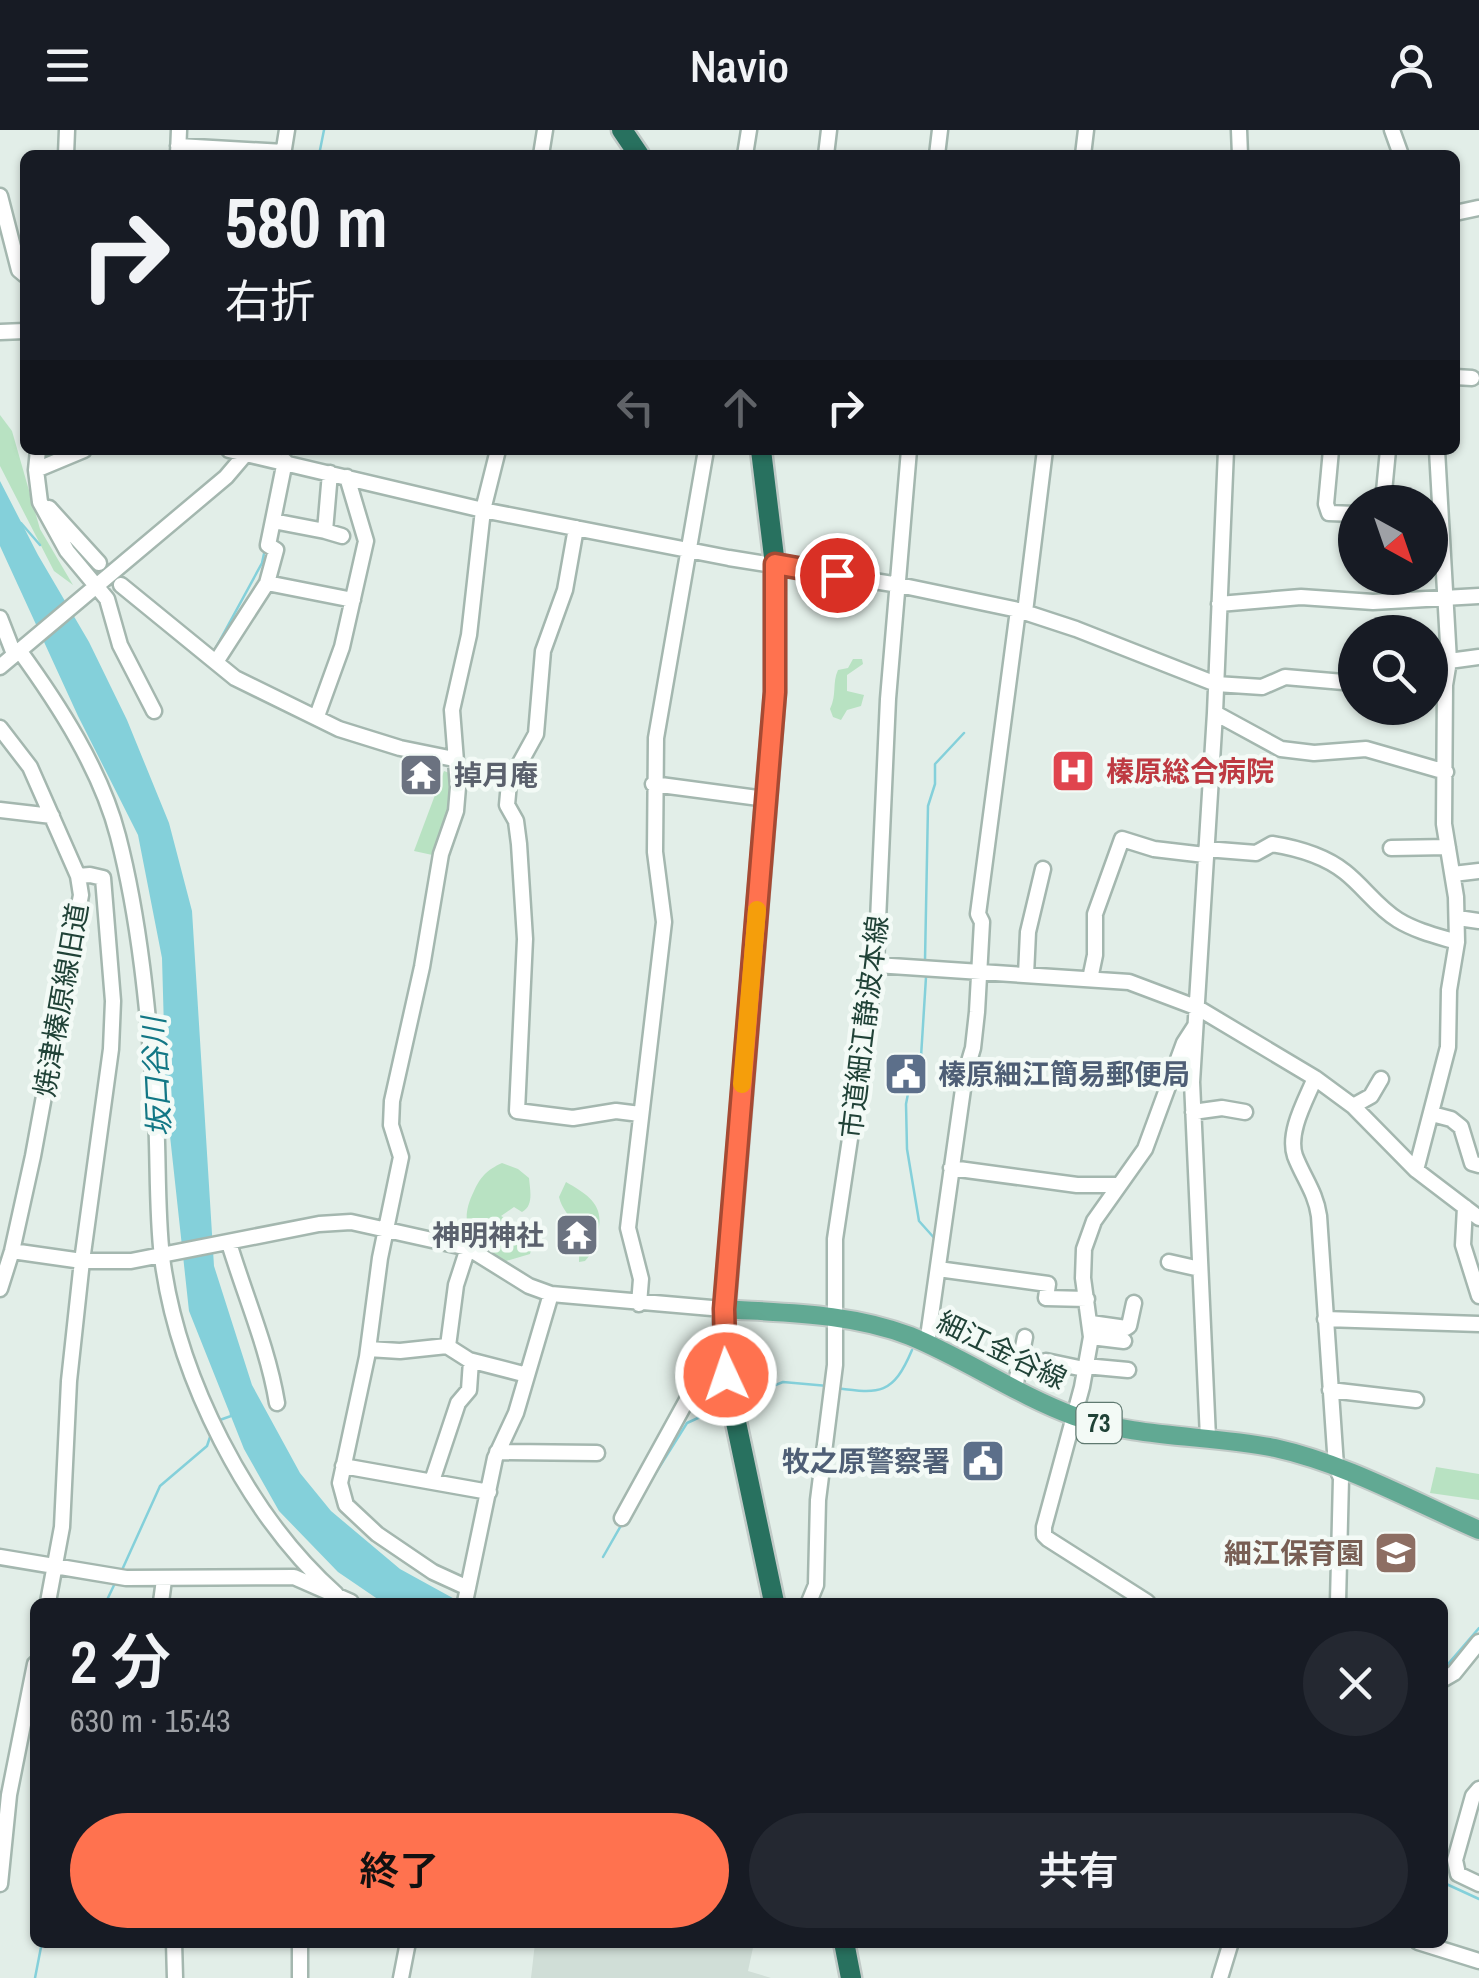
<!DOCTYPE html>
<html lang="ja">
<head>
<meta charset="utf-8">
<style>
	body { margin:0; font-family:"Archivo Narrow","Noto Sans JP",sans-serif; background:#242831; color:#f1f3f6; height:100vh; display:flex; flex-direction:column; font-size:38px; white-space:nowrap }
	* { box-sizing:border-box; margin:0 }
	p { font-size:32px; color:#9ea1a6 }
	.icon { flex:none; width:55px; height:55px; fill:none; stroke:currentColor; stroke-width:2; stroke-linecap:round; stroke-linejoin:round }
	.map { position:relative; flex:1; overflow:hidden }
	.details { position:absolute; left:30px; top:1468px; width:1418px; height:350px; display:flex; flex-direction:column; background:#171b24; border-radius:15px; box-shadow:0 2px 8px #0004 }
	.details>* { flex:none }
	.top-card { position:absolute; left:20px; top:20px; width:1440px; height:305px; border-radius:15px; box-shadow:0 2px 8px #0004; background:#171b24; color:#f1f3f6; overflow:hidden }
	.needle { width:65px; rotate:140deg }
	.fabs { position:absolute; left:1338px; top:355px; display:grid; gap:20px }
	.fabs a { display:grid; place-items:center; width:110px; height:110px; border-radius:50%; background:#171b24; box-shadow:0 2px 8px #0004; font-size:50px }
	.pin { position:absolute; display:grid; place-items:center; width:85px; height:85px; color:#fff; margin:-42px; border:5px solid #fff; border-radius:50%; box-shadow:0 2px 10px #0007 }
	.me { position:absolute; width:110px; margin:-55px; rotate:357deg; stroke-linejoin:round; filter:drop-shadow(0 0 8px #0008) }
	.turn { display:flex; align-items:center; gap:35px; height:210px; padding:0 40px; font-size:45px }
	.turn .icon { width:130px; height:130px; stroke-width:2.5 }
	.turn b { display:block; font-size:70px; line-height:85px }
	.lanes { display:flex; align-items:center; height:95px; padding:0 40px; background:#0003; justify-content:center; gap:50px; direction:ltr }
	.lanes .off { opacity:.35 }
	.round { display:grid; place-items:center; flex:none; width:105px; height:105px; border-radius:52px; background:#242831 }
	.overview { display:flex; align-items:center; justify-content:space-between; height:170px; padding:0 40px }
	h1 { font-size:60px; font-weight:600; line-height:75px }
	.button { display:flex; gap:20px; margin-top:auto; padding:20px 40px }
	.button a { flex:1; height:115px; border-radius:60px; background:#ff724f; color:#111; font-size:40px; font-weight:600; line-height:115px; text-align:center }
	.button a+a { background:#242831; color:#f1f3f6 }
	header { display:flex; justify-content:space-between; align-items:center; height:130px; padding:0 40px; background:#171b24; font-size:45px; font-weight:600 }
	.map>svg:first-child { display:block }
	.built { fill:#d0ded7 }
	.green { fill:#b8e2c2 }
	.water { fill:#84d0da }
	.lines { fill:none; stroke-linecap:round; stroke-linejoin:round }
	.stream { stroke:#84d0da; stroke-width:2.5 }
	.minor-casing { stroke:#a4b7af; stroke-width:19 }
	.major-casing { stroke:#c1cac7; stroke-width:22 }
	.highway-casing { stroke:#c1cac7; stroke-width:25 }
	.minor { stroke:#fff; stroke-width:14 }
	.major { stroke:#61a993; stroke-width:18 }
	.highway { stroke:#28715f; stroke-width:20 }
	.route-casing { stroke:#a64a33; stroke-width:25 }
	.route { stroke:#ff724f; stroke-width:18 }
	.slow { stroke:#f59e0b; stroke-width:18 }
	.labels { text-anchor:middle; dominant-baseline:central; stroke-width:9; stroke-linejoin:round; paint-order:stroke }
	.shield { fill:#f3faf6; stroke:#5f7970; stroke-width:2.5 }
	.shield-label { font-size:25px; font-weight:bold; fill:#204237 }
	.health-label { font-size:28px; font-weight:bold; fill:#be3a42; stroke:#f3faf6; text-anchor:start }
	.worship-label { font-size:28px; font-weight:bold; fill:#5b616d; stroke:#f3faf6; text-anchor:start }
	.street-label { font-size:28px; fill:#204237; stroke:#f3faf6 }
	.service-label { font-size:28px; font-weight:bold; fill:#4e5e75; stroke:#f3faf6; text-anchor:start }
	.education-label { font-size:28px; font-weight:bold; fill:#785e54; stroke:#f3faf6; text-anchor:end }
	.water-label { font-size:30px; font-style:italic; fill:#127785; stroke:#f3faf6 }
</style>
</head>
<body>
<header><svg class="icon" aria-label="menu" viewBox="0 0 24 24"><path d="M4 6h16M4 12h16M4 18h16"/></svg>Navio<svg class="icon" aria-label="person" viewBox="0 0 24 24"><circle cx="12" cy="8" r="4"/><path d="M4 21q1-7 8-7t8 7"/></svg></header>
<div class="map">
<svg width="1479" height="1848" viewBox="0 0 1479 1848">
	<rect width="100%" height="100%" fill="#e2eee8"/>
	<!-- built -->
	<path class="built" d="M535,1813H754L748,1841L771,1848H531Z"/>
	<!-- green -->
	<path class="green" d="M0,285L12,301L40,399L73,455L54,441L0,336Z
		M853,529H862L863,534L847,545V561L864,565L861,576L847,580L841,590L833,587L830,579C837,565 832,553 838,540L848,538Z
		M444,641L452,644L454,678L437,726L414,721Z
		M502,1033L518,1039L529,1048C530,1060 534,1076 522,1082L514,1077L501,1086L535,1105L530,1124L506,1131C473,1115 456,1097 474,1061C481,1046 487,1040 502,1033Z
		M566,1052C587,1064 605,1075 598,1101C594,1113 594,1122 585,1131L579,1132C579,1121 581,1107 576,1097C570,1085 562,1080 559,1067Z
		M1436,1337L1479,1344V1370L1430,1363Z"/>
	<!-- water -->
	<path class="water" d="M0,351L38,425L89,512L127,590L169,693L192,781L214,1136L252,1255L300,1343L331,1381L400,1439L460,1472H382L338,1442L279,1381L244,1319L189,1181L166,969L162,828L138,705L78,586L0,416Z"/>
	<g class="lines">
		<!-- stream -->
		<path class="stream" d="M319,25L324,0
			M286,323L287,320
			M21,393L40,415
			M213,523L262,433L265,419
			M925,830L928,676L935,654V634L964,603
			M926,847L921,927L911,948L906,974L907,1019L919,1091L936,1110
			M921,1198L925,1177
			M836,1258C880,1264 893,1265 912,1220
			M746,1267L783,1252L828,1256
			M217,1291L231,1286V1283
			M650,1352L687,1293L722,1277
			M603,1427L623,1392
			M122,1440L160,1356L207,1316L210,1307
			M106,1472L116,1451
			M1442,1541L1479,1498
			M1442,1752L1479,1769
			M35,1848L42,1812"/>
		<defs>
			<path id="minor" d="M1239,0L1240,25
				M1392,0L1401,25
				M178,16L284,22
				M178,24L179,0
				M66,25L67,0
				M283,25L287,0
				M541,25L545,0
				M745,25L749,0
				M826,25L829,0
				M937,25L940,0
				M1083,25L1086,0
				M0,66L19,140L25,145
				M1455,83L1478,78
				M0,202L25,201
				M1455,247L1472,248
				M38,320L36,340L40,372L67,421L107,469L120,515L154,581
				M229,320L483,380L729,428L899,455L1018,480L1076,499L1216,554L1262,557L1285,547L1355,553
				M1331,320L1326,374L1329,383L1355,384
				M36,340L84,320
				M330,343L325,401L342,406
				M1383,372L1388,320
				M49,378L99,433
				M273,391L325,401
				M576,398L565,460L543,521L536,604L509,653L507,675L516,691L519,714L525,809L517,981L573,988L616,981L640,984
				M267,453L353,470
				M121,455L235,548L339,599L400,618L454,629
				M1219,474L1301,467L1373,472L1479,466
				M1025,482L1045,320
				M0,488L14,524
				M19,520C59,575 101,640 118,706C140,791 148,882 155,969C159,1021 156,1075 162,1127C177,1246 247,1385 336,1464
				M1449,531L1479,527
				M216,532L267,453L276,420L268,415L285,331
				M0,537L226,347L249,320
				M1430,555H1445
				M1215,583L1281,619L1314,623L1366,619L1446,642
				M317,586L342,517L366,411L347,347
				M0,598L30,637L78,746L81,765L33,1026L12,1121L0,1159
				M653,654L766,669
				M0,680L52,686
				M1391,718L1448,717
				M1206,719L1256,723L1272,714C1297,718 1325,726 1345,742C1364,757 1377,777 1398,790C1416,801 1437,806 1457,812
				M1453,744L1479,741
				M1458,788L1479,791
				M876,835L1129,852L1198,878L1315,948L1353,976L1416,1040L1479,1088
				M1026,845L1028,802L1043,739
				M1090,849L1095,825V784L1122,709L1154,719L1205,725
				M1315,948C1306,970 1287,1002 1295,1026C1303,1047 1316,1063 1319,1086L1336,1336L1341,1348L1338,1472
				M1353,976L1371,966L1381,949
				M1193,982L1222,978L1245,982
				M1432,984L1451,989L1461,997L1472,1033L1479,1035
				M951,1038L1077,1055H1119
				M1416,1040L1448,917L1449,860L1457,812L1456,767L1444,694L1445,555L1449,531L1437,320
				M1465,1077L1463,1115L1479,1166
				M229,1113C245,1166 268,1218 277,1273
				M12,1121L82,1131H131L319,1094L351,1092L468,1118L529,1156L551,1164L723,1179
				M1169,1132L1200,1139
				M938,1139L1048,1154L1046,1168L1087,1169
				M639,1174L641,1149L628,1098L664,792L655,722L656,608L706,320
				M1325,1189L1479,1194
				M1091,1193L1126,1198L1129,1196L1134,1173
				M1091,1207L1124,1211
				M927,1214L965,945L973,918L977,882L982,792L978,784L1018,480
				M448,1216L456,1155L468,1118
				M368,1219L400,1221L447,1216L469,1230L527,1245
				M1046,1231L1084,1239
				M1085,1236L1128,1240
				M1015,1258L1025,1207
				M1330,1260L1416,1270
				M1208,1308L1192,952L1215,583L1226,320
				M497,1322L597,1323
				M343,1336L489,1362
				M432,1351L458,1273L469,1260L471,1231
				M622,1388L699,1248L726,1245
				M0,1427L126,1448L294,1447L351,1472
				M468,1458L433,1442L377,1404L346,1375L340,1353L367,1227L380,1128L401,1027L391,995L392,971L422,837L441,724L456,681L458,657L452,580L469,505L483,380L498,320
				M48,1472L62,1397L69,1251L82,1131L111,919L113,871L103,748L90,745L78,746
				M161,1472L164,1450
				M465,1472L495,1328L516,1283L551,1164
				M809,1472L816,1455L818,1370L835,1235V1109L876,835L888,569L909,320
				M1147,1472L1048,1409L1044,1405V1397L1082,1257L1091,1207L1083,1148L1084,1119L1094,1091L1145,1019L1184,913L1195,896
				M1442,1550L1454,1543L1479,1512
				M1479,1659L1473,1666L1455,1730L1458,1744L1479,1754
				M0,1754L9,1665L35,1534
				M174,1812L175,1848
				M300,1812V1848
				M1418,1812L1479,1831
				M401,1848L408,1812
				M1220,1848L1231,1812"/>
			<path id="major" d="M723,1179C786,1183 851,1183 910,1206C966,1229 1017,1265 1074,1286C1135,1308 1211,1305 1275,1318C1347,1334 1412,1371 1479,1400"/>
			<path id="highway" d="M622,0L639,25
				M761,320L775,435V563L722,1210L726,1245L774,1472
				M844,1812L851,1848"/>
		</defs>
		<!-- minor casing -->
		<use href="#minor" class="minor-casing"/>
		<!-- major casing -->
		<use href="#major" class="major-casing"/>
		<!-- highway casing -->
		<use href="#highway" class="highway-casing"/>
		<!-- minor -->
		<use href="#minor" class="minor"/>
		<!-- major -->
		<use href="#major" class="major"/>
		<!-- highway -->
		<use href="#highway" class="highway"/>
	</g>
	<g class="lines">
		<defs>
			<path id="route" d="M726,1245L724,1179L775,562V434L837,445"/>
		</defs>
		<!-- route casing -->
		<use href="#route" class="route-casing"/>
		<!-- route -->
		<use href="#route" class="route"/>
		<!-- slow -->
		<path class="slow" d="M742,954L757,780"/>
	</g>
	<!-- icons -->
	<defs>
		<symbol id="hospital-square" viewBox="-11 -11 22 22"><rect x="-9" y="-9" width="18" height="18" rx="4" fill="#e0444e" stroke="#f3faf6"/><path d="M-5-5h3v3.5h4V-5h3V5h-3V1.5h-4V5h-3Z" fill="#fff"/></symbol>
		<symbol id="temple-square" viewBox="-11 -11 22 22"><rect x="-9" y="-9" width="18" height="18" rx="4" fill="#6b7280" stroke="#f3faf6"/><path d="M0-6L5-2H3V0L6.5 2.5H4V6H1.5V3h-3V6H-4V2.5H-6.5L-3 0V-2H-5Z" fill="#fff"/></symbol>
		<symbol id="civic-square" viewBox="-11 -11 22 22"><rect x="-9" y="-9" width="18" height="18" rx="4" fill="#5c6f8a" stroke="#f3faf6"/><path d="M-.6-6.5H3V-4.5H.6V-3L4-1V1h2V6H-6V1h2V-1L-.6-3ZM-1.2 2.5V6h2.4V2.5Z" fill="#fff"/></symbol>
		<symbol id="school-square" viewBox="-11 -11 22 22"><rect x="-9" y="-9" width="18" height="18" rx="4" fill="#8d6e63" stroke="#f3faf6"/><path d="M0-5L7-2L0 1L-7-2ZM-4 1L0 2.5L4 1V4Q0 6-4 4Z" fill="#fff"/></symbol>
	</defs>
	<g fill-rule="evenodd">
		<use href="#hospital-square" x="1048" y="616" width="50" height="50"/>
		<use href="#temple-square" x="396" y="620" width="50" height="50"/>
		<use href="#civic-square" x="881" y="919" width="50" height="50"/>
		<use href="#temple-square" x="552" y="1080" width="50" height="50"/>
		<use href="#civic-square" x="958" y="1306" width="50" height="50"/>
		<use href="#school-square" x="1371" y="1398" width="50" height="50"/>
	</g>
	<g class="labels">
		<!-- shield labels -->
		<rect class="shield" x="1076.5" y="1273" width="45" height="40" rx="8"/>
		<g class="shield-label">
			<text x="1099" y="1293">73</text>
		</g>
		<!-- health labels -->
		<g class="health-label">
			<text x="1106" y="641">榛原総合病院</text>
		</g>
		<!-- worship labels -->
		<g class="worship-label">
			<text x="454" y="645">掉月庵</text>
			<text x="544" y="1105" text-anchor="end">神明神社</text>
		</g>
		<!-- street labels -->
		<g class="street-label">
			<text transform="translate(61 870) rotate(-80)">焼津榛原線旧道</text>
			<text transform="translate(864 897) rotate(-83)">市道細江静波本線</text>
			<text transform="translate(1002 1220) rotate(26)">細江金谷線</text>
		</g>
		<!-- service labels -->
		<g class="service-label">
			<text x="938" y="944">榛原細江簡易郵便局</text>
			<text x="950" y="1331" text-anchor="end">牧之原警察署</text>
		</g>
		<!-- education labels -->
		<g class="education-label">
			<text x="1364" y="1423">細江保育園</text>
		</g>
		<!-- water labels -->
		<g class="water-label">
			<text transform="translate(156 947) rotate(-93)">坂口谷川</text>
		</g>
	</g>
</svg>
<div class="fabs">
<a><svg class="needle" viewBox="-14 -14 28 28"><path d="M0-13l5 13h-10z" fill="#e53935"/><path d="M0 13l5-13h-10z" fill="#9ea1a6"/></svg></a>
<a><svg class="icon" aria-label="search" viewBox="0 0 24 24"><circle cx="10" cy="10" r="6"/><path d="M15 15l6 6"/></svg></a>
</div>
<div class="pin" style="left:837px;top:445px;background:#d93025"><svg class="icon" aria-label="arrive" viewBox="0 0 24 24"><path d="M6 21V4h12l-3 4 3 4H6"/></svg></div>
<svg class="me" style="left:726px;top:1245px" viewBox="-20 -20 40 40"><circle r="17" fill="#ff724f" stroke="#fff" stroke-width="3"/><path d="M0-11L8 9 0 5-8 9z" fill="#fff"/></svg>
<div class="top-card">
<div class="turn"><svg class="icon" aria-label="right" viewBox="0 0 24 24"><path d="M7 20v-9h11M14 6l5 5-5 5"/></svg><div><b>580 m</b>右折</div></div>
<div class="lanes"><svg class="icon off" aria-label="left" viewBox="0 0 24 24"><path d="M17 20v-9H6M10 6l-5 5 5 5"/></svg><svg class="icon off" aria-label="ahead" viewBox="0 0 24 24"><path d="M12 20V5M6 11l6-6 6 6"/></svg><svg class="icon" aria-label="right" viewBox="0 0 24 24"><path d="M7 20v-9h11M14 6l5 5-5 5"/></svg></div>
</div>
<section class="details">
<div class="overview"><div><h1>2 分</h1><p>630 m · 15:43</p></div><a class="round"><svg class="icon" aria-label="close" viewBox="0 0 24 24"><path d="M6 6l12 12M18 6L6 18"/></svg></a></div>
<div class="button"><a>終了</a><a>共有</a></div>
</section>
</div>
</body>
</html>
